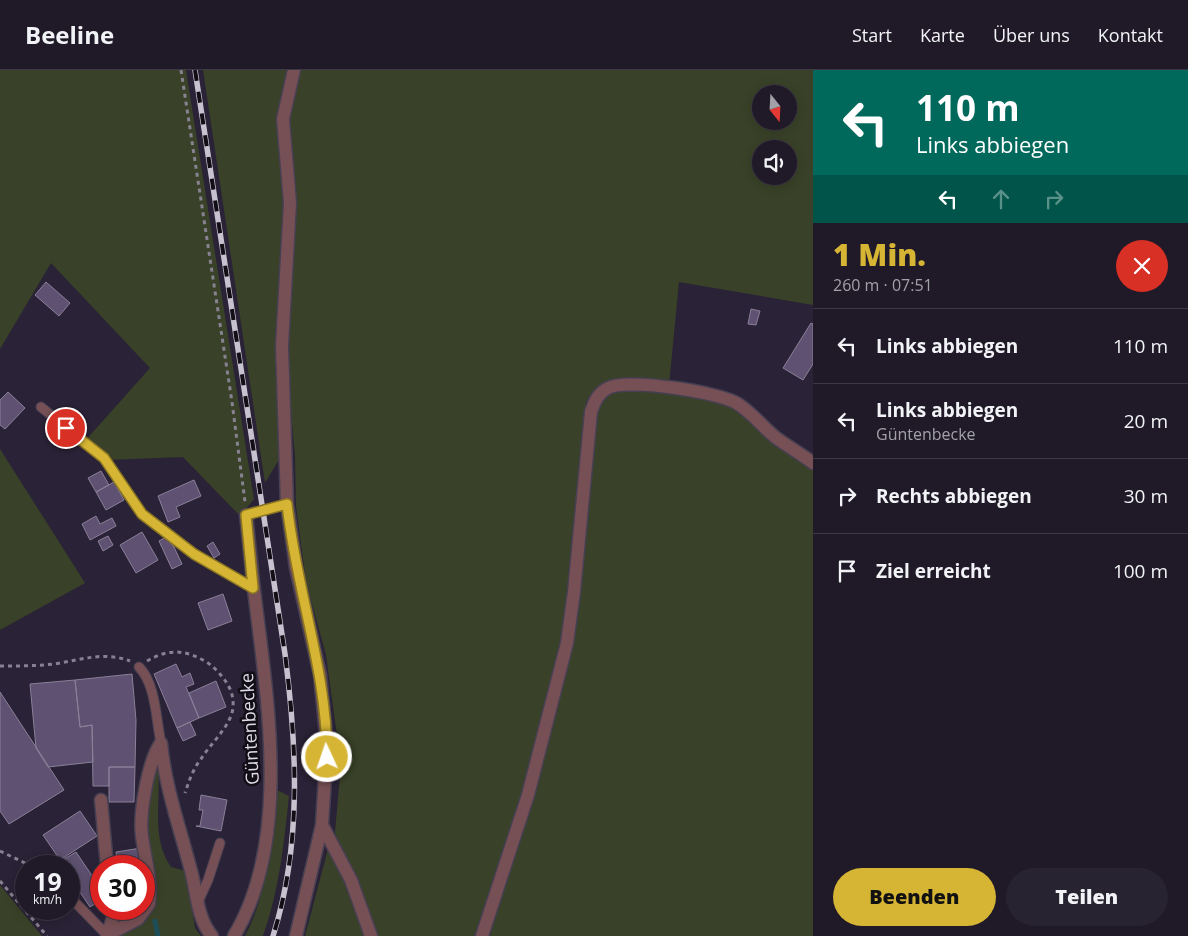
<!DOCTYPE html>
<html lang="de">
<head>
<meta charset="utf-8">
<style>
	body { margin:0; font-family:"Open Sans",sans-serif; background:#282330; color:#f1f3f6; height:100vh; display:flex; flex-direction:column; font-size:19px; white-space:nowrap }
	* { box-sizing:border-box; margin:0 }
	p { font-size:16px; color:#a2a1a8 }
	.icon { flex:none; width:28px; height:28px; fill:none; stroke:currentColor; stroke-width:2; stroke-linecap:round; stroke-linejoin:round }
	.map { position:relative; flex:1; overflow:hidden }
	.details { display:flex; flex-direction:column; background:#201a28; width:375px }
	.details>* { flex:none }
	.top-card { background:#00695c; color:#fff; overflow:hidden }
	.needle { width:32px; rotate:162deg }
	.tools { position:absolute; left:752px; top:15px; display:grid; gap:10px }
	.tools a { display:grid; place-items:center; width:45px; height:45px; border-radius:50%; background:#201a28; box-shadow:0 2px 12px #0003,0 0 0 1px #3d3845; font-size:25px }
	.speed { position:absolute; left:15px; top:785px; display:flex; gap:10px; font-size:25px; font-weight:700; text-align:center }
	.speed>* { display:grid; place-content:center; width:65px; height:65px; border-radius:50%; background:#201a28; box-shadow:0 2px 12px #0003,0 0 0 1px #3d3845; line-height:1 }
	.speed small { font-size:12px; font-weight:400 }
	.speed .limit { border:8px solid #d22; background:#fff; color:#111 }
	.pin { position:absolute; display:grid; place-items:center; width:42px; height:42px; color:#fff; margin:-21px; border:2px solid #fff; border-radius:50%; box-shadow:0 1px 5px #0007 }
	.me { position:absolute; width:55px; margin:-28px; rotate:357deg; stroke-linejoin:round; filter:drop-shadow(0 0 4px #0008) }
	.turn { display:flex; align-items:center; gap:18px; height:105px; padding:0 20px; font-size:22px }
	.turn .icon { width:65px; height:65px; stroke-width:2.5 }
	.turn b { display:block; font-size:35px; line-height:42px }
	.lanes { display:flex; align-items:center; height:48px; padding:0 20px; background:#0003; justify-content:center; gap:25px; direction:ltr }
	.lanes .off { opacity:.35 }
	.round { display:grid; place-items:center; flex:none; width:52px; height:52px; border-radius:26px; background:#282330 }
	.overview { display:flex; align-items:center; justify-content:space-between; height:85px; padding:0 20px }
	h1 { font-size:30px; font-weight:800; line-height:38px; color:#d6b534 }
	.cta { display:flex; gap:10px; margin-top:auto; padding:10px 20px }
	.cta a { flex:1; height:58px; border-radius:30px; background:#d6b534; color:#111; font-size:20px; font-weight:800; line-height:58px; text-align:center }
	.cta a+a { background:#282330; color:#f1f3f6 }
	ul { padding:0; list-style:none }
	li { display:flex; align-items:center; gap:15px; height:75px; padding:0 20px; border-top:1px solid #3d3845 }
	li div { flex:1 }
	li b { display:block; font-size:19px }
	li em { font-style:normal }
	header { display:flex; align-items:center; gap:30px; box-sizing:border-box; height:70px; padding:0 25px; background:#201a28; border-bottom:1px solid #3d3845 }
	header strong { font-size:24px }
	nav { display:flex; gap:28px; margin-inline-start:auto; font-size:18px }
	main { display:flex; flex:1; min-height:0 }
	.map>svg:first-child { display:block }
	.green { fill:#394228; fill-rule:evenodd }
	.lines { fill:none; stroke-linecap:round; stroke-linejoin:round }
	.stream { stroke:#1d4e57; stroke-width:5 }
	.building { fill:#5e5171; stroke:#8a8099 }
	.lane-casing { stroke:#473f52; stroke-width:11 }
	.street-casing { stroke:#473f52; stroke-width:15 }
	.path { stroke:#878191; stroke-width:3; stroke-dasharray:4 4; stroke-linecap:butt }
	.lane { stroke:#765054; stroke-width:9 }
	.street { stroke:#765054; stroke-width:12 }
	.rail-casing { stroke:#c7c2d0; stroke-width:5.5 }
	.rail { stroke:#110e16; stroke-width:4; stroke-dasharray:11; stroke-linecap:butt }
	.route-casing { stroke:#8b7622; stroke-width:12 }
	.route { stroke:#d6b534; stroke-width:9 }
	.labels { text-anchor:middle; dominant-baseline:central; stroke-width:5; stroke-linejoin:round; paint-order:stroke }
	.street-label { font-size:18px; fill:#dfdae7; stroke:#110e16 }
</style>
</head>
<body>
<header>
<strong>Beeline</strong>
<nav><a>Start</a><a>Karte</a><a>Über uns</a><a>Kontakt</a></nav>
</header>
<main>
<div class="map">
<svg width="813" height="866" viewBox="0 0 813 866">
	<rect width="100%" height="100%" fill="#2a2236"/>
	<!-- green -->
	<path class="green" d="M0,0H186L254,429L240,446L183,387L107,390L85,371L150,298L51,193L0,279Z
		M203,0H291L280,50L287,134L280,388L265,413Z
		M296,0H813V235L679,212L669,315L607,312L595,319L586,332L563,573L549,638L479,866H375L340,782L335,762L341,695L326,585L306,512L296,436L295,386L285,277V49ZM761,24H789V51H761ZM761,79H789V106H761Z
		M621,318L668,319L735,335L813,398V866H490L555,641L597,337L609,323Z
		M0,379L85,513L0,560Z
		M157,692C163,728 149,765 171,797L186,801L195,858L201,866H116L147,846L148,732Z
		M277,720L289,726C284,774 279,821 263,866H245C269,821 270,769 277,720Z
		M328,779L348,812L368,866H305Z
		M0,815L42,866H0Z"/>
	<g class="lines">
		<!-- stream -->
		<path class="stream" d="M155,851L158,866"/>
	</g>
	<!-- building -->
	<path class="building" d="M46,212L70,233L59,246L35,225Z
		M751,239L760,241L756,255L748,254Z
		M811,253L813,254V294L803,310L783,298Z
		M8,322L25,338L5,359L0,355V330Z
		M101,401L109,415L96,422L88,408Z
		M194,410L201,426L176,437L180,447L168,452L158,426Z
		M114,412L124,430L106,440L96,422Z
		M96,446L100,454L112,448L116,456L90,470L82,454Z
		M142,462L158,490L136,503L120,475Z
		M108,466L113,475L103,481L98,471Z
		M166,467L174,477L182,494L172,499L159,471Z
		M213,472L220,484L214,488L207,476Z
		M223,524L232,551L208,560L198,533Z
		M176,594L182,607L190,603L194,614L186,617L199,648L177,658L154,604Z
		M132,604L136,650L135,697H109V716H93L92,655L80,657L75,610Z
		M75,610L80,657L92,655L93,692L48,697L36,678L30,614Z
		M216,611L226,637L199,648L189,623Z
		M0,622L64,720L9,754L0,741Z
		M190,652L196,665L183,671L177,658Z
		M109,697H135L134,732H109Z
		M201,725L227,730L221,761L196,756H200L203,740H199Z
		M80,741L97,766L60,790L43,765Z
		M141,778L143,792L118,796L116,782Z
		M76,782L101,819V830L90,837L69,806V796H62L59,792Z"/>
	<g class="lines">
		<defs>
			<path id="lane" d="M41,337L104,388L142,444L194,484L253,518
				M246,445L287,434
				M139,597C156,614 156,650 161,673
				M69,826L107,865
				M198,832L208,810L220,773"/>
			<path id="street" d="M294,0L283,49L290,133L282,276L287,434L296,498L320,605L327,675L322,755L296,866
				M101,730L107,796
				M322,755L351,810L371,866
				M107,865L138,849L149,834C152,811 145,789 142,766C139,744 148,691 161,673C165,716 179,755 190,797C197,820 196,847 212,866
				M107,866L116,839
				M234,866C292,770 267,627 254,520C251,495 249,470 246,445
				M482,866L528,725L567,573L574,522L591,342C594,332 598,323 608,318C626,308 720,322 738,334C752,343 763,357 775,367C787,376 801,384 813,393"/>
		</defs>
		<!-- lane casing -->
		<use href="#lane" class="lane-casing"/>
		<!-- street casing -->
		<use href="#street" class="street-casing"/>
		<!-- path -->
		<path class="path" d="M181,0L232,332L245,432
			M147,591C166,580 182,579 201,589C210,593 218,601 224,609C230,617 234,626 233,637C232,655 210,674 201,689C193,699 189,711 185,723
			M0,596C18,596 36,596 54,594C81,590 104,581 130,591
			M0,781L31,796
			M0,811L47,866"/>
		<!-- lane -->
		<use href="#lane" class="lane"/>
		<!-- street -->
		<use href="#street" class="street"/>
		<defs>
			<path id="rail" d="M195,0L285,584C297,677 302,775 273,866"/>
		</defs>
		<!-- rail casing -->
		<use href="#rail" class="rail-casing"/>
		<!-- rail -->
		<use href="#rail" class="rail"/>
	</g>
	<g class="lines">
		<defs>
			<path id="route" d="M66,358L104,388L142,444L194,484L253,518L246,445L287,434C296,519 327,601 327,687"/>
		</defs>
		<!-- route casing -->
		<use href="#route" class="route-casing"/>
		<!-- route -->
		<use href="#route" class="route"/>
	</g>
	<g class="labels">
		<!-- street labels -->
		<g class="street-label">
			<text transform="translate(249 659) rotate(-93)">Güntenbecke</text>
		</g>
	</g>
</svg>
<div class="tools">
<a><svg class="needle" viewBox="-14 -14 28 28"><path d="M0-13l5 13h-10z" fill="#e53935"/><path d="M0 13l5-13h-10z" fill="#a2a1a8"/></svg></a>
<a><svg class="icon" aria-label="sound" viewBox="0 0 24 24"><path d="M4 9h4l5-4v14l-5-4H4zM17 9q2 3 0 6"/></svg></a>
</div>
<div class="speed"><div>19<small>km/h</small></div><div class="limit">30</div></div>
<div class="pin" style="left:66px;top:358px;background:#d93025"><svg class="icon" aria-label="arrive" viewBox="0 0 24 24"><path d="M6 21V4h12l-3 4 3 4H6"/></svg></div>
<svg class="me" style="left:327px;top:687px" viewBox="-20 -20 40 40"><circle r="17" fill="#d6b534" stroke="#fff" stroke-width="3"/><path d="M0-11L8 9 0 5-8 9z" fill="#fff"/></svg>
</div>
<section class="details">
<div class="top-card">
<div class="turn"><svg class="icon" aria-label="left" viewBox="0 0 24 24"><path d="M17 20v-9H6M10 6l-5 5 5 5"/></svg><div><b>110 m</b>Links abbiegen</div></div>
<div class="lanes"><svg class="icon" aria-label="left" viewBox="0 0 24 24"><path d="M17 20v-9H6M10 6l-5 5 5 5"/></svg><svg class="icon off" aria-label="ahead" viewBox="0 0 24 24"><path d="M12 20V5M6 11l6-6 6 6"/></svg><svg class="icon off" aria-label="right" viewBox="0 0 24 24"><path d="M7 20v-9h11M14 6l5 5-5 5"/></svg></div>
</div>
<div class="overview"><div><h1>1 Min.</h1><p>260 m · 07:51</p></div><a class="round" style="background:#d93025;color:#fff"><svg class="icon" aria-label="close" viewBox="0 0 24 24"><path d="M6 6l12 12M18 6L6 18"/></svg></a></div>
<ul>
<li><svg class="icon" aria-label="left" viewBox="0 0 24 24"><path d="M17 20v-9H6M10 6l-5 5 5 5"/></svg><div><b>Links abbiegen</b></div><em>110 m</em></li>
<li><svg class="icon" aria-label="left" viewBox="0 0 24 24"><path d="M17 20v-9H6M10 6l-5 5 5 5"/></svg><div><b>Links abbiegen</b><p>Güntenbecke</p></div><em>20 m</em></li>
<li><svg class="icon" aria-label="right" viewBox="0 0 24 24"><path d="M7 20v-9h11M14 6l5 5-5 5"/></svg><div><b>Rechts abbiegen</b></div><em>30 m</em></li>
<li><svg class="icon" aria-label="arrive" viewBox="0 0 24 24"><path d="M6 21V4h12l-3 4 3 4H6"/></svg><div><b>Ziel erreicht</b></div><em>100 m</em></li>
</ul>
<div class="cta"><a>Beenden</a><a>Teilen</a></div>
</section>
</main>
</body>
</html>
